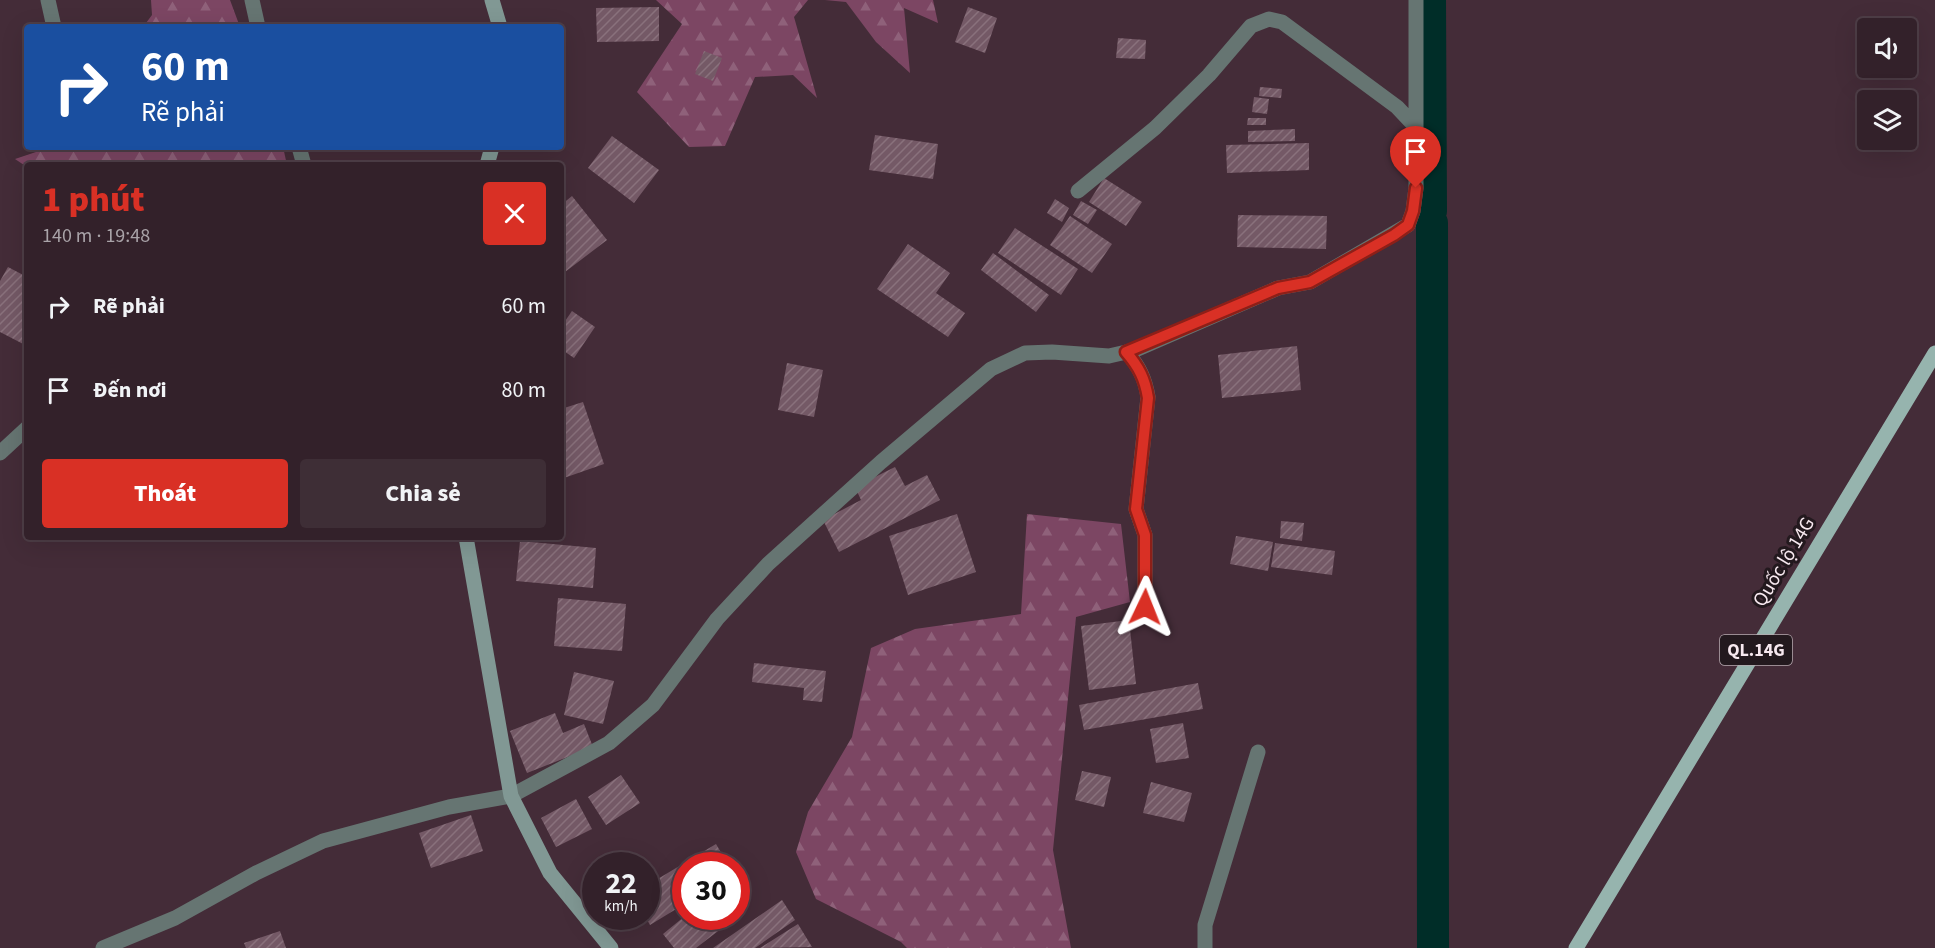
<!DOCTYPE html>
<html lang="vi">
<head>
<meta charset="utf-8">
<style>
	body { margin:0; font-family:"Source Sans 3",sans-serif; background:#3e2e36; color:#f1f3f6; height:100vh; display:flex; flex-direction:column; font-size:22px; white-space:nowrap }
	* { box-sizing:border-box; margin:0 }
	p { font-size:20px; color:#a9a3a8 }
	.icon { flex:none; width:33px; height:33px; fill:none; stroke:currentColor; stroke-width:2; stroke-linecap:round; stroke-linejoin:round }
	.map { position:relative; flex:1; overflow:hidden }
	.drawer { position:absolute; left:24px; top:162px; width:540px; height:378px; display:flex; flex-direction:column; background:#33212a; border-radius:6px; box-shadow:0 6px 24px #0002,0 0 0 2px #4e3e47 }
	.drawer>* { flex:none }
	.guide { position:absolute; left:24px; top:24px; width:540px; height:126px; border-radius:6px; box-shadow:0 6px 24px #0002,0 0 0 2px #4e3e47; background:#1a4fa0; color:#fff; overflow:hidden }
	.controls { position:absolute; left:1857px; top:18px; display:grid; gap:12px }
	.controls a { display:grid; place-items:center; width:60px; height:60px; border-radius:6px; background:#33212a; box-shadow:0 6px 24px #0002,0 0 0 2px #4e3e47; font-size:30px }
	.speed { position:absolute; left:582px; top:852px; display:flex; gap:12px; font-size:30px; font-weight:700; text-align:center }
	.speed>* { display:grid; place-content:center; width:78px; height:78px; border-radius:50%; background:#33212a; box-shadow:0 6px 24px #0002,0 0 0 2px #4e3e47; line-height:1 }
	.speed small { font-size:15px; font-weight:400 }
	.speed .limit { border:9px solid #d22; background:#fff; color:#111 }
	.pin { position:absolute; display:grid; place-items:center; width:51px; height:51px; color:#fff; margin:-62px -26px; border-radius:50% 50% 50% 0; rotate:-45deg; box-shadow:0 0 6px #0007 }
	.pin .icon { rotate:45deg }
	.me { position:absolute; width:66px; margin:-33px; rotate:2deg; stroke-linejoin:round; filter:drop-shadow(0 0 4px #0008) }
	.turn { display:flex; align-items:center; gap:21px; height:126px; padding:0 18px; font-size:27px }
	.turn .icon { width:78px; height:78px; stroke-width:2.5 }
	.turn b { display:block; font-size:42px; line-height:51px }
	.round { display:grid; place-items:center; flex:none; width:63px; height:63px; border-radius:6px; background:#3e2e36 }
	.head { display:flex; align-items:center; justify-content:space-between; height:102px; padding:0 18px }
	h1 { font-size:36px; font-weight:800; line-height:45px; color:#d93025 }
	.action { display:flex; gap:12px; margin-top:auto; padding:12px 18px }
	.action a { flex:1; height:69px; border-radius:6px; background:#d93025; color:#fff; font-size:24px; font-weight:800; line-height:69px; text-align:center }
	.action a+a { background:#3e2e36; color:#f1f3f6 }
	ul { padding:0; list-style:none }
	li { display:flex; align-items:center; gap:18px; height:84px; padding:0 18px }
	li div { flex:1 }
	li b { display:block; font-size:22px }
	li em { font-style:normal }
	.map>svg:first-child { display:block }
	.forest { fill:url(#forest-firs) }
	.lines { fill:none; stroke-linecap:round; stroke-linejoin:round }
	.canal { stroke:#002d28; stroke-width:32 }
	.building { fill:url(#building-hatch) }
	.street { stroke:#667572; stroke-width:15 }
	.secondary { stroke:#819894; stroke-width:15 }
	.primary { stroke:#96b4ae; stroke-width:15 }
	.route-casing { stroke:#8d1f18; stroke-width:15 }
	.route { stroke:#d93025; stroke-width:10 }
	.labels { text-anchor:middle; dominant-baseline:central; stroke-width:6; stroke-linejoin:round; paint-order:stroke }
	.shield { fill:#23191e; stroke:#b7aab0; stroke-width:1.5 }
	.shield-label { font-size:18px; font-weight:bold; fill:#f7e8ef }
	.street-label { font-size:20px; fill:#f7e8ef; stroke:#23191e }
</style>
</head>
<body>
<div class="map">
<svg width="1935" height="948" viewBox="0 0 1935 948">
	<defs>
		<pattern id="forest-firs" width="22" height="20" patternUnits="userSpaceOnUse" patternTransform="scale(1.5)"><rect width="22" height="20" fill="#7c4663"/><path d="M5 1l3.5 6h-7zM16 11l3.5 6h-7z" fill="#8f617a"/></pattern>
		<pattern id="building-hatch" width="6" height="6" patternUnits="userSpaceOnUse" patternTransform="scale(1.5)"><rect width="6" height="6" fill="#745966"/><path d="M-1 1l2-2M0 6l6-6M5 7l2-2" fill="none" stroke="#89717c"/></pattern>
	</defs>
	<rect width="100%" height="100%" fill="#442c38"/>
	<!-- forest -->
	<path class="forest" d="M151,0H230L240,27H143L152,15Z
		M656,0H808L794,17L817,98L793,75L755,77L725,146L689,147L637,92L682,24Z
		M825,0H933L938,23L904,8L910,73L876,42L846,2Z
		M51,147H283L287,165L27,167L15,159Z
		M1027,514L1121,524L1130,602L1076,617L1053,850L1071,948H907L901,942L816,899L796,852L808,812L852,737L871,648L915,629L1021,614Z"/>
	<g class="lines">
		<!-- canal -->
		<path class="canal" d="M1430,0L1431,211
			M1432,223L1433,948"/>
	</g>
	<!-- building -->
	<path class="building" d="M659,7V41L597,42L596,8Z
		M968,7L997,18L985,53L955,42Z
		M1118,38L1146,40L1145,59L1116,58Z
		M704,51L722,58L713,81L695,74Z
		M1260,87L1282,89L1281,98L1259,96Z
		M1254,97L1269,99L1267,114L1252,112Z
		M1248,118H1266V125H1247Z
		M1295,129V141L1248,142V131Z
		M875,135L938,144L933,179L869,170Z
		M612,136L659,170L634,203L588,168Z
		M1309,143V170L1227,173L1226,145Z
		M1104,178L1142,202L1126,226L1089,202Z
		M572,196L607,240L565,272L561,267V205Z
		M1055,199L1069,208L1062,222L1047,213Z
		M1081,201L1097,210L1088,224L1073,215Z
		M1238,215L1327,216L1326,249L1237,247Z
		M1070,216L1112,244L1092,273L1050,245Z
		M1015,228L1078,269L1061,295L998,253Z
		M908,244L950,273L936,293L965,313L948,337L877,289Z
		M993,253L1049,295L1036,312L981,270Z
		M8,267L27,277V346L0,332V281Z
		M572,311L595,327L574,358L561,349V327Z
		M1297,346L1301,390L1222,398L1218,355Z
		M787,363L823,370L814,417L778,410Z
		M583,402L604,464L561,479V409Z
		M895,467L905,486L927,475L940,500L839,552L823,520L861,500L855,487Z
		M957,514L976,572L908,595L889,536Z
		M1281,521L1304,523L1302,541L1280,538Z
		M1236,536L1273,542L1268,571L1230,564Z
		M520,541L596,548L593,588L516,581Z
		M1275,543L1335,551L1332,575L1271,567Z
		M558,598L626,604L622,651L554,646Z
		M1129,620L1136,684L1089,690L1081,626Z
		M754,663L826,671L822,702L803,700L804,688L752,682Z
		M574,672L614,681L603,724L564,715Z
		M1198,683L1203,709L1084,730L1079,705Z
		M555,713L563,733L584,724L593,747L527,773L510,731Z
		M1183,723L1189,758L1156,763L1150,729Z
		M1082,771L1111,777L1104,807L1075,800Z
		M621,775L640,803L606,825L588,797Z
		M1151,782L1192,793L1184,822L1143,813Z
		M576,799L592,829L556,847L541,818Z
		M471,815L483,851L431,868L419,833Z
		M716,844L729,866H686V903L650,925L645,916L646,886Z
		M782,900L795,920L755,948H713Z
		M685,916H720L726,925L696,948H674L663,934Z
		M798,924L812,947L760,948Z
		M280,931L286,948H246L244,943Z"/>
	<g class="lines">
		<!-- street -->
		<path class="street" d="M48,0L54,27
			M252,0L258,27
			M299,147L304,165
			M1078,191L1155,128L1209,75L1251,26L1269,19L1282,22L1397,107L1414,125
			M1127,352C1139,367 1145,378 1148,397L1136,509L1145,535V607
			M0,453L27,428
			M103,948L175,918L256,873L323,841L449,807L511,796L609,743L653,705L717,619L768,564L881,462L991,369L1025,353L1052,352L1109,356L1135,350L1278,288L1310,282L1408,225L1413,211L1416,188V0
			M1205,948V925L1258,752"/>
		<!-- secondary -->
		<path class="secondary" d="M492,0L500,27
			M487,165L492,147
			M466,537L511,796L550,873L611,948"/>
		<!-- primary -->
		<path class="primary" d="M1576,948L1935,353"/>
	</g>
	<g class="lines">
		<defs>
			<path id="route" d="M1145,607V535L1136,509L1148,398C1145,379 1139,367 1126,352L1278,288L1310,282L1394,235L1408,225L1413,211L1416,188"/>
		</defs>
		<!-- route casing -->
		<use href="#route" class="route-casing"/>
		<!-- route -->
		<use href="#route" class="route"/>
	</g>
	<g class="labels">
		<!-- shield labels -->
		<rect class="shield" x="1720" y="635" width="72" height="30" rx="4.5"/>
		<g class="shield-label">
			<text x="1756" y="650">QL.14G</text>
		</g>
		<!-- street labels -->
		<g class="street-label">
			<text transform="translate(1784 562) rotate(-59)">Quốc lộ 14G</text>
		</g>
	</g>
</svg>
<div class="controls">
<a><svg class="icon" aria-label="sound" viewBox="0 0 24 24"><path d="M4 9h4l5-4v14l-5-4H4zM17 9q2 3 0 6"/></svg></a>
<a><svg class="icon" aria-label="layers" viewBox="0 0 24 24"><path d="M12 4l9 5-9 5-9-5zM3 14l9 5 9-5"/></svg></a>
</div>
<div class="speed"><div>22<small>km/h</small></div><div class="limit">30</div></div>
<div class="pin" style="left:1416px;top:188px;background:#d93025"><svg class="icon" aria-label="arrive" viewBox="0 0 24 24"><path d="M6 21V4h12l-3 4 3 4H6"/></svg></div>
<svg class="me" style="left:1145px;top:607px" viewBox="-20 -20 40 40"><path d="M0-17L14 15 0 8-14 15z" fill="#d93025" stroke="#fff" stroke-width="4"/></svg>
<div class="guide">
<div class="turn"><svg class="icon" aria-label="right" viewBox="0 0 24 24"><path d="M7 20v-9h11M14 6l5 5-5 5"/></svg><div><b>60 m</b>Rẽ phải</div></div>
</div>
<section class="drawer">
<div class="head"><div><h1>1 phút</h1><p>140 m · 19:48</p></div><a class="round" style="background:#d93025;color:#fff"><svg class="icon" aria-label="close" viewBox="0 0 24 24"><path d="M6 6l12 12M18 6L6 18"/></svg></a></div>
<ul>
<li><svg class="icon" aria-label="right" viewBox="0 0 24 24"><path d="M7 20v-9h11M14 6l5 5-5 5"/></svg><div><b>Rẽ phải</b></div><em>60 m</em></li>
<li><svg class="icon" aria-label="arrive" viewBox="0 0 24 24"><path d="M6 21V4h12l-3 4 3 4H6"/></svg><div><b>Đến nơi</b></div><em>80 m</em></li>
</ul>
<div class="action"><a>Thoát</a><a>Chia sẻ</a></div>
</section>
</div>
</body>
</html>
